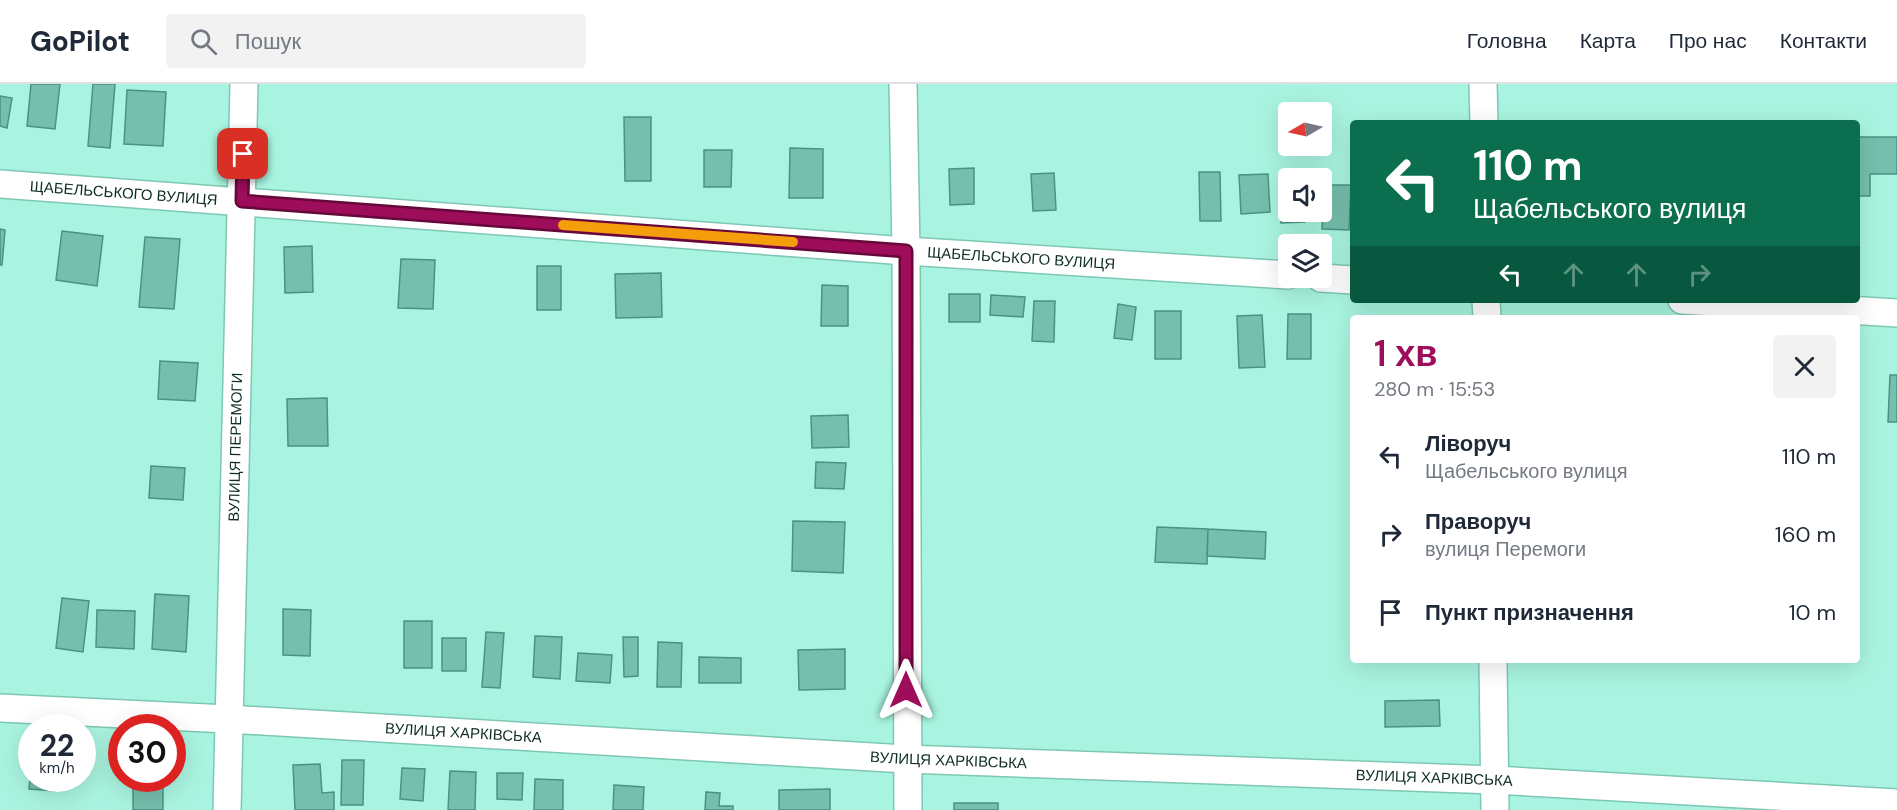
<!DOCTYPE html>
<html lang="uk">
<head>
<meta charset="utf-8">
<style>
	body { margin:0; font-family:"DM Sans",sans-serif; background:#f2f2f3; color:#1f2937; height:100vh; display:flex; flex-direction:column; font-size:22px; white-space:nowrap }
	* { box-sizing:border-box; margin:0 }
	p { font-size:20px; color:#747a83 }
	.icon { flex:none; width:33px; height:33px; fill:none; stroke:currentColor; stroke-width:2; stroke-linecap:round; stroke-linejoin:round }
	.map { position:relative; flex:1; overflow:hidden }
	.side { position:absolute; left:1350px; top:231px; width:510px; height:348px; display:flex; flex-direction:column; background:#fff; border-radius:6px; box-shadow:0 6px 24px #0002 }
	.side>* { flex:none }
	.banner { position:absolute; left:1350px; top:36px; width:510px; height:183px; border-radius:6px; box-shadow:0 6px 24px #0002; background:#0b6e4f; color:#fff; overflow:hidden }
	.needle { width:39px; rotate:261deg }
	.controls { position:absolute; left:1278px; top:18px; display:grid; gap:12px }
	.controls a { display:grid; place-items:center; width:54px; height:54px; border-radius:6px; background:#fff; box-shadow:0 6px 24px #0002; font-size:30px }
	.speed { position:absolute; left:18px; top:630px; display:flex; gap:12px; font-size:30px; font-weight:700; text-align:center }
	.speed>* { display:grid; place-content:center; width:78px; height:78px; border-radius:50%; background:#fff; box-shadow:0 6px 24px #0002; line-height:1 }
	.speed small { font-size:15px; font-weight:400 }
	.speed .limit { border:9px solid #d22; background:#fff; color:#111 }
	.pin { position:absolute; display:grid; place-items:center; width:51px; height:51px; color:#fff; margin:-26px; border-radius:12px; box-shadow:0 3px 9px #0006 }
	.me { position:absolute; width:66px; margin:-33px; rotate:0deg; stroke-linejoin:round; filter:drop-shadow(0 0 4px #0008) }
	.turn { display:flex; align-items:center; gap:21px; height:126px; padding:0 24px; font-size:27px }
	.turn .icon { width:78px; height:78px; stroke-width:2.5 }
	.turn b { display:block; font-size:42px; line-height:51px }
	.lanes { display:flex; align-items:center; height:57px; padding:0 24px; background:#0003; justify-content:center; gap:30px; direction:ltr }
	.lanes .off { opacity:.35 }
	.round { display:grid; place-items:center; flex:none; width:63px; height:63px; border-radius:6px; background:#f2f2f3 }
	.headline { display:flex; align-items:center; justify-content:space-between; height:102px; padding:0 24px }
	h1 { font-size:36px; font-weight:600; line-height:45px; color:#9d0d5a }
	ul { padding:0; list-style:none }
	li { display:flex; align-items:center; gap:18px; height:78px; padding:0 24px }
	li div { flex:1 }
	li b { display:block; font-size:22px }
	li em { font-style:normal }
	header { display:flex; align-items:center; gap:36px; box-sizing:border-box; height:84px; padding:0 30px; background:#fff; border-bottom:2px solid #e0e1e3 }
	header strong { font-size:28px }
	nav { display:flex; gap:33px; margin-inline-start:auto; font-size:21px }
	.search { width:420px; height:54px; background:#f2f2f3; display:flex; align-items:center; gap:15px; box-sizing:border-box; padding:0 21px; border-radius:6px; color:#747a83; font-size:22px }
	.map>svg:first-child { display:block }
	.building { fill:#76bfad; stroke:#4a9382; stroke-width:1.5 }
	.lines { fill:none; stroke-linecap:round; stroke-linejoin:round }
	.minor-casing { stroke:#7ec7b4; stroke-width:30 }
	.minor { stroke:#fff; stroke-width:27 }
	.route-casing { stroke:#66083a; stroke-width:15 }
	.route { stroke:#9d0d5a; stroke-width:10 }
	.slow { stroke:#f59e0b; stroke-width:10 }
	.labels { text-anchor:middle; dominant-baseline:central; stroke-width:4.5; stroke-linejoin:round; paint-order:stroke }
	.street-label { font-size:15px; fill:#0f2e27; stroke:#c3feed }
</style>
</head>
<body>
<header>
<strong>GoPilot</strong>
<div class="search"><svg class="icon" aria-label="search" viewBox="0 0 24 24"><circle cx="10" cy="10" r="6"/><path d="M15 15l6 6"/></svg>Пошук</div>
<nav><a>Головна</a><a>Карта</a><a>Про нас</a><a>Контакти</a></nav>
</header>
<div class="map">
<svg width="1897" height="726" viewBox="0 0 1897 726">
	<rect width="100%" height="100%" fill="#a9f4e0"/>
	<!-- building -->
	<path class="building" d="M31,0H60L55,45L27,42Z
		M93,0H115L110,64L88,62Z
		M127,6L166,8L163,62L124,60Z
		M0,12L12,14L7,44L0,42Z
		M624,33H651V97H625Z
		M1857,53H1897V90H1870V112H1857Z
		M790,64L823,65V114H789Z
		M704,66H732L731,103H704Z
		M974,84V120L950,121L949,85Z
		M1199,88H1220L1221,137H1200Z
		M1054,89L1056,126L1033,127L1031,90Z
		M1268,90L1270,128L1241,130L1239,91Z
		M1324,101H1351L1349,146L1322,145Z
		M1288,102V128H1304L1305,138L1281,139L1279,103Z
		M0,145L5,146L2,181H0Z
		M62,147L103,152L97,202L56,196Z
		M145,153L180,155L174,225L139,223Z
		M312,162L313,208L285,209L284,163Z
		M401,175L435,176L433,225L398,224Z
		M537,182H561V226H537Z
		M661,189L662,233L616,234L615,190Z
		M822,201L848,202V242H821Z
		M949,210H980V238H949Z
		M991,211L1025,213L1023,233L990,231Z
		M1034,217H1055L1054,258L1032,257Z
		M1118,220L1136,223L1132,256L1114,254Z
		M1155,227H1181V275H1155Z
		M1288,230H1311V275H1287Z
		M1262,231L1265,283L1239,284L1237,232Z
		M160,277L198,279L195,317L158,315Z
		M1890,291H1897V338H1888Z
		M327,314L328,362H288L287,315Z
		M848,331L849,363L812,364L811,332Z
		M816,378L846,379L844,405L815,404Z
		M151,382L185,384L183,416L149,414Z
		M793,437L845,438L843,489L792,487Z
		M1157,443L1208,445L1207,480L1155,478Z
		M1208,445L1266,448L1265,475L1207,472Z
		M155,510L189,512L186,568L152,565Z
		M62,514L89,517L83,568L56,564Z
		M283,525L311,526L310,572L283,571Z
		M97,526L135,527L134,565L96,563Z
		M404,537H432V584H404Z
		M486,548L504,549L500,604L482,603Z
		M535,552L562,553L560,595L533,593Z
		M623,553H638V592L624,593Z
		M442,554H466V587H442Z
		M658,558L682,559L681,603H657Z
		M845,565V605L799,606L798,566Z
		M578,569L612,571L610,599L576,597Z
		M699,573L741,574V599H699Z
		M1439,616L1440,642L1385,643V617Z
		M32,671V694H55V707L29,705Z
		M342,676H364L363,721H341Z
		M320,680L322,709L334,708V726H295L293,681Z
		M402,684L425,685L423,717L400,715Z
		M450,687L476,688L475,726H448Z
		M497,689H523L522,716L497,715Z
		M133,694H163V726H133Z
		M535,695L563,696V726H534Z
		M614,701L644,703L643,726H613Z
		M830,705V726H779V706Z
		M706,708L720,709L719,722H733V726H705Z
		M954,719H998V726H954Z"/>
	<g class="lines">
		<defs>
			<g id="minor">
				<path d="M903,0L906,167L908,726"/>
				<path d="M1483,0L1484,39"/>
				<path id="s1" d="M0,100L906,167L1288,191"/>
				<path d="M1321,194L1353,196"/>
				<path d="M1486,216L1487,234"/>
				<path d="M1682,216L1897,229"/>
				<path d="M1493,576L1495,726"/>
				<path id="s2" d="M0,624L228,635L906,675L1495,696L1897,719"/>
				<path id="s3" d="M227,726L244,0"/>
			</g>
		</defs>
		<!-- minor casing -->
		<use href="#minor" class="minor-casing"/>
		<!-- minor -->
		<use href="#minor" class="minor"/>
	</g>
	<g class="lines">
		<defs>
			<path id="route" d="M243,70L242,117L906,167V606"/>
		</defs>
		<!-- route casing -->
		<use href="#route" class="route-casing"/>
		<!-- route -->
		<use href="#route" class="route"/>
		<!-- slow -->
		<path class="slow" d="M563,141L793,158"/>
	</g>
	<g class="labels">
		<!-- street labels -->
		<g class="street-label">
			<text stroke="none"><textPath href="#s1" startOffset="124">ЩАБЕЛЬСЬКОГО ВУЛИЦЯ</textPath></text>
			<text stroke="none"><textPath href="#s1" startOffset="1024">ЩАБЕЛЬСЬКОГО ВУЛИЦЯ</textPath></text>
			<text stroke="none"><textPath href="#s3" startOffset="363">ВУЛИЦЯ ПЕРЕМОГИ</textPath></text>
			<text stroke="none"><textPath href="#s2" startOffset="464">ВУЛИЦЯ ХАРКІВСЬКА</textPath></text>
			<text stroke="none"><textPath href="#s2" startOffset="950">ВУЛИЦЯ ХАРКІВСЬКА</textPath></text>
			<text stroke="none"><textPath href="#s2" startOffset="1436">ВУЛИЦЯ ХАРКІВСЬКА</textPath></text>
		</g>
	</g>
</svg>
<div class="controls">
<a><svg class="needle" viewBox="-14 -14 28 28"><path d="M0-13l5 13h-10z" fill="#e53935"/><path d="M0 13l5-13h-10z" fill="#747a83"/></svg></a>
<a><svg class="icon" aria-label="sound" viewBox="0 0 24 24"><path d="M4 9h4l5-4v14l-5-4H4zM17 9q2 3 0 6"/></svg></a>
<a><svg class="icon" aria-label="layers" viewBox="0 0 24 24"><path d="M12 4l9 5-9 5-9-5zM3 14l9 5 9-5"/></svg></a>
</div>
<div class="speed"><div>22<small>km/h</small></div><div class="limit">30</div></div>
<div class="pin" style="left:243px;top:70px;background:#d93025"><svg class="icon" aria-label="arrive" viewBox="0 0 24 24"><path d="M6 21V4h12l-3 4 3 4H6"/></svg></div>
<svg class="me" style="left:906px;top:606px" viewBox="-20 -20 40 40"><path d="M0-17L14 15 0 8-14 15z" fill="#9d0d5a" stroke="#fff" stroke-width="4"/></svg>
<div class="banner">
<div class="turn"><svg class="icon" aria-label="left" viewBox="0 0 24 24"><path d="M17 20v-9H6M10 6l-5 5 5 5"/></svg><div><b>110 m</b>Щабельського вулиця</div></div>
<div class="lanes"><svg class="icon" aria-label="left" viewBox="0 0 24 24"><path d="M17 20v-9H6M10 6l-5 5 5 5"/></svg><svg class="icon off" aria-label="ahead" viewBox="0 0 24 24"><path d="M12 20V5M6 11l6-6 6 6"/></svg><svg class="icon off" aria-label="ahead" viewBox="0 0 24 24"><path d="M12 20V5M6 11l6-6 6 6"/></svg><svg class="icon off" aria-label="right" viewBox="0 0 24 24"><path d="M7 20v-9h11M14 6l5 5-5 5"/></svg></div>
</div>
<section class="side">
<div class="headline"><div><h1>1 хв</h1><p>280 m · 15:53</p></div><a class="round"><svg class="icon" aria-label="close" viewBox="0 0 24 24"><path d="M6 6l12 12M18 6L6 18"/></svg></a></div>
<ul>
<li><svg class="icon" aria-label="left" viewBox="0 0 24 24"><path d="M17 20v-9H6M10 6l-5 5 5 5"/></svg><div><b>Ліворуч</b><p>Щабельського вулиця</p></div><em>110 m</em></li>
<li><svg class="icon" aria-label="right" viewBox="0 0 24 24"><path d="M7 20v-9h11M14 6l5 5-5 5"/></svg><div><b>Праворуч</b><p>вулиця Перемоги</p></div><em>160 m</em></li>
<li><svg class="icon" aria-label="arrive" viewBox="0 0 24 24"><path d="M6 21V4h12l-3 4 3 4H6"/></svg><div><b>Пункт призначення</b></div><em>10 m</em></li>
</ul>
</section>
</div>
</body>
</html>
